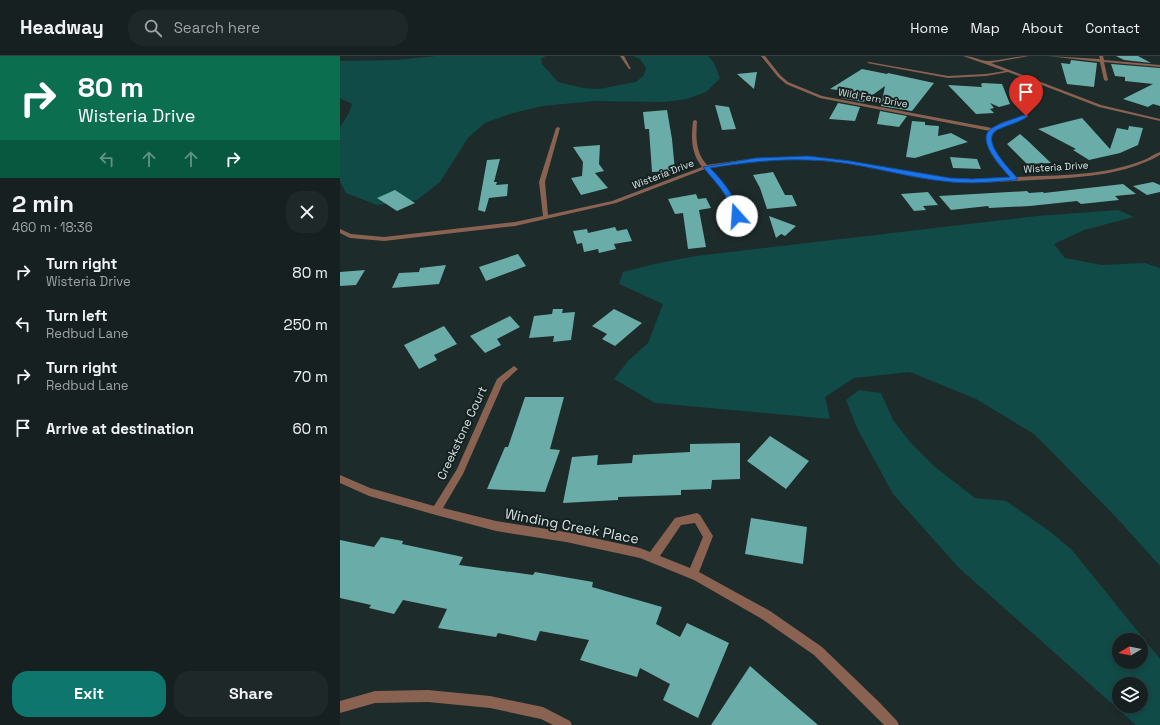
<!DOCTYPE html>
<html lang="en">
<head>
<meta charset="utf-8">
<style>
	body { margin:0; font-family:"Space Grotesk",sans-serif; background:#1f2829; color:#f1f3f6; height:100vh; display:flex; flex-direction:column; font-size:15px; white-space:nowrap }
	* { box-sizing:border-box; margin:0 }
	p { font-size:13px; color:#9ea3a5 }
	.icon { flex:none; width:22px; height:22px; fill:none; stroke:currentColor; stroke-width:2; stroke-linecap:round; stroke-linejoin:round }
	.map { position:relative; flex:1; overflow:hidden }
	.sheet { display:flex; flex-direction:column; background:#162020; width:340px }
	.sheet>* { flex:none }
	.banner { background:#0b6e4f; color:#fff; overflow:hidden }
	.needle { width:26px; rotate:260deg }
	.controls { position:absolute; left:772px; top:577px; display:grid; gap:8px }
	.controls a { display:grid; place-items:center; width:36px; height:36px; border-radius:50%; background:#162020; box-shadow:0 2px 6px #0003,0 0 0 1px #353e3e; font-size:20px }
	.pin { position:absolute; display:grid; place-items:center; width:34px; height:34px; color:#fff; margin:-41px -17px; border-radius:50% 50% 50% 0; rotate:-45deg; box-shadow:0 0 4px #0007 }
	.pin .icon { rotate:45deg }
	.me { position:absolute; width:44px; margin:-22px; rotate:341deg; stroke-linejoin:round; filter:drop-shadow(0 0 3px #0008) }
	.turn { display:flex; align-items:center; gap:14px; height:84px; padding:0 12px; font-size:18px }
	.turn .icon { width:52px; height:52px; stroke-width:2.5 }
	.turn b { display:block; font-size:28px; line-height:34px }
	.lanes { display:flex; align-items:center; height:38px; padding:0 12px; background:#0003; justify-content:center; gap:20px; direction:ltr }
	.lanes .off { opacity:.35 }
	.round { display:grid; place-items:center; flex:none; width:42px; height:42px; border-radius:16px; background:#1f2829 }
	.summary { display:flex; align-items:center; justify-content:space-between; height:68px; padding:0 12px }
	h1 { font-size:24px; font-weight:800; line-height:30px }
	.action { display:flex; gap:8px; margin-top:auto; padding:8px 12px }
	.action a { flex:1; height:46px; border-radius:16px; background:#0f766e; color:#fff; font-size:16px; font-weight:800; line-height:46px; text-align:center }
	.action a+a { background:#1f2829; color:#f1f3f6 }
	ul { padding:0; list-style:none }
	li { display:flex; align-items:center; gap:12px; height:52px; padding:0 12px }
	li div { flex:1 }
	li b { display:block; font-size:15px }
	li em { font-style:normal }
	header { display:flex; align-items:center; gap:24px; box-sizing:border-box; height:56px; padding:0 20px; background:#162020; border-bottom:1px solid #353e3e }
	header strong { font-size:19px }
	nav { display:flex; gap:22px; margin-inline-start:auto; font-size:14px }
	.search { width:280px; height:36px; background:#1f2829; display:flex; align-items:center; gap:10px; box-sizing:border-box; padding:0 14px; border-radius:16px; color:#9ea3a5; font-size:15px }
	main { display:flex; flex:1; min-height:0 }
	.map>svg:first-child { display:block }
	.green { fill:#104b48; fill-rule:evenodd }
	.building { fill:#69aca8 }
	.lines { fill:none; stroke-linecap:round; stroke-linejoin:round }
	.minor { fill:#8a6252; fill-rule:evenodd }
	.tertiary { fill:#8a6252; fill-rule:evenodd }
	.route { fill:#1a73e8; stroke:#114b97 }
	.labels { text-anchor:middle; dominant-baseline:central; stroke-width:4; stroke-linejoin:round; paint-order:stroke }
	.far-street-label { font-size:10px; fill:#dae3e2; stroke:#142120 }
	.street-label { font-size:12px; fill:#dae3e2; stroke:#142120 }
	.near-street-label { font-size:14px; fill:#dae3e2; stroke:#142120 }
</style>
</head>
<body>
<header>
<strong>Headway</strong>
<div class="search"><svg class="icon" aria-label="search" viewBox="0 0 24 24"><circle cx="10" cy="10" r="6"/><path d="M15 15l6 6"/></svg>Search here</div>
<nav><a>Home</a><a>Map</a><a>About</a><a>Contact</a></nav>
</header>
<main>
<section class="sheet">
<div class="banner">
<div class="turn"><svg class="icon" aria-label="right" viewBox="0 0 24 24"><path d="M7 20v-9h11M14 6l5 5-5 5"/></svg><div><b>80 m</b>Wisteria Drive</div></div>
<div class="lanes"><svg class="icon off" aria-label="left" viewBox="0 0 24 24"><path d="M17 20v-9H6M10 6l-5 5 5 5"/></svg><svg class="icon off" aria-label="ahead" viewBox="0 0 24 24"><path d="M12 20V5M6 11l6-6 6 6"/></svg><svg class="icon off" aria-label="ahead" viewBox="0 0 24 24"><path d="M12 20V5M6 11l6-6 6 6"/></svg><svg class="icon" aria-label="right" viewBox="0 0 24 24"><path d="M7 20v-9h11M14 6l5 5-5 5"/></svg></div>
</div>
<div class="summary"><div><h1>2 min</h1><p>460 m · 18:36</p></div><a class="round"><svg class="icon" aria-label="close" viewBox="0 0 24 24"><path d="M6 6l12 12M18 6L6 18"/></svg></a></div>
<ul>
<li><svg class="icon" aria-label="right" viewBox="0 0 24 24"><path d="M7 20v-9h11M14 6l5 5-5 5"/></svg><div><b>Turn right</b><p>Wisteria Drive</p></div><em>80 m</em></li>
<li><svg class="icon" aria-label="left" viewBox="0 0 24 24"><path d="M17 20v-9H6M10 6l-5 5 5 5"/></svg><div><b>Turn left</b><p>Redbud Lane</p></div><em>250 m</em></li>
<li><svg class="icon" aria-label="right" viewBox="0 0 24 24"><path d="M7 20v-9h11M14 6l5 5-5 5"/></svg><div><b>Turn right</b><p>Redbud Lane</p></div><em>70 m</em></li>
<li><svg class="icon" aria-label="arrive" viewBox="0 0 24 24"><path d="M6 21V4h12l-3 4 3 4H6"/></svg><div><b>Arrive at destination</b></div><em>60 m</em></li>
</ul>
<div class="action"><a>Exit</a><a>Share</a></div>
</section>
<div class="map">
<svg width="820" height="669" viewBox="0 0 820 669">
	<rect width="100%" height="100%" fill="#1d2b2a"/>
	<!-- green -->
	<path class="green" d="M96,0H206L201,3L202,8L218,26L243,32L259,33L296,26L304,19L306,12L300,3L293,0H368L374,7L380,22L366,36L347,43L324,46L255,45L203,50L173,57L145,67L128,82L100,126L77,144L37,149L6,137L0,126V71L9,57L12,48L0,42V5L57,4Z
		M778,154L794,161L744,174L714,188L725,202L762,209L805,207L820,212V510L775,460L694,378L636,343L570,316L514,322L485,341L490,363L315,347L274,323L288,305L308,287L323,248L279,228L283,216L319,207L356,200L697,160Z
		M519,334L541,337L553,364L571,387L595,411L635,442L666,445L708,474L732,494L820,603V669H796L619,512L553,438L517,372L506,344ZM779,584H801V606H779ZM779,628H801V650H779Z"/>
	<!-- building -->
	<path class="building" d="M776,0H798L811,7L784,4Z
		M731,4L757,7L754,31L727,28L721,7L730,8Z
		M771,8L820,12V50L813,48L808,51L783,43L813,28L785,25V21L775,20Z
		M522,13L547,18L548,17L594,27L572,55L541,50L545,30L523,46L501,42L505,35L490,33Z
		M417,16L414,33L397,18Z
		M643,27L662,28L670,48L659,51L650,47L654,52L650,53L654,57L636,58L608,29L642,31L641,28Z
		M498,47L520,51L515,65L489,63Z
		M375,49L389,51L396,73L382,74Z
		M327,54L332,83L335,115L312,116L309,73H305L303,56Z
		M540,55L567,60L559,71L537,68Z
		M742,62L770,93L777,72L788,74L789,70L803,72L798,89L780,97L749,104L733,94L736,93L698,73Z
		M572,65L585,66V69L599,70L598,80L611,77L628,86L575,102L566,101Z
		M680,78L687,84L711,107L687,108L667,88Z
		M260,89L259,108L264,115L255,117L268,132L241,139L231,122L242,120L243,106L233,91Z
		M610,101L637,103L641,113L613,112Z
		M160,103L154,126H157L156,129L168,128L167,140L149,142L145,156L138,154L147,104Z
		M433,116L445,139H452L457,150L427,153L420,132L413,119Z
		M813,126L820,129V136L807,139L793,130Z
		M783,128L796,138L775,140L779,144L741,148L737,145L690,150L649,152L648,150L611,154L599,140L687,135L689,137L703,136L704,137Z
		M55,134L75,147L57,155L37,142Z
		M588,136L598,149L583,150L586,154L574,155L561,138Z
		M356,138L358,143L366,142L371,152L359,154L366,191L348,193L343,157L335,158L328,143Z
		M429,160L456,170L445,180L441,178L436,182Z
		M275,171L277,175L287,173L292,185L274,188L276,193L259,197L258,193L244,196L242,187L237,188L233,175L247,173L248,177Z
		M178,198L186,210L146,225L139,211Z
		M106,209L99,228L52,232L59,217L79,216L80,212Z
		M25,214L16,229L0,230V216Z
		M213,253H223L222,257L235,256L231,284L213,286L214,280L189,282L194,260L212,258Z
		M274,253L302,267L275,290L262,283L267,278L252,270Z
		M170,260L180,271L157,283L161,289L145,297L130,280Z
		M104,270L117,288L94,299L97,304L79,313L64,289Z
		M185,341H224L210,393L220,394L205,436L147,433L165,391H168Z
		M430,380L469,405L446,433L407,405Z
		M400,387V423L372,424L371,433L341,434V439L278,441V444L223,447L232,401L258,399L257,409L292,407L293,399L350,396V388Z
		M411,462L467,471L463,508L405,498Z
		M41,481L63,485L62,488L123,501L119,509L193,519L195,516L253,526L252,531L322,551L316,568L340,581L347,567L389,587L358,662L323,644L330,628L300,612L297,621L240,604L249,584L200,575L196,585L158,577L156,581L98,572L107,553L63,544L54,558L29,552L31,549L0,542V484L34,491Z
		M410,610L478,669H371Z"/>
	<g class="lines">
		<!-- minor -->
		<path class="minor" d="M280,0H284L291,13H289Z
			M421,0H425L440,19L448,26L482,40L652,72L663,66L688,59V61C678,65 663,66 656,74C642,87 667,112 676,121C718,119 764,120 804,104C809,102 814,98 820,96V99C778,123 723,122 675,125C654,126 631,128 609,125C562,119 516,106 468,104C435,101 402,107 369,112C384,127 393,141 400,161L397,163C392,160 390,149 388,143C382,131 374,123 365,113L276,147L175,170L44,185L10,182L0,177V173L11,178L44,181L175,166L203,160L199,126L216,72L218,71L220,72L205,126L208,159L272,145L362,111C351,97 351,82 353,65L355,64L357,65C356,81 355,96 367,109L416,102L468,101L510,106L610,122L632,123L671,122C661,111 639,90 650,75L480,42L446,28L438,21Z
			M623,0C633,0 641,5 648,5C661,5 675,0 689,0L651,7L761,49L820,63V65L759,51L668,16L646,20L608,22L527,7L529,6L608,20L646,18L665,15Z
			M708,0L760,3L759,0H763L764,4L820,9V11L764,6L768,24L766,25L764,24L760,6Z
			M174,310L178,313L163,327L123,418L103,452L156,465L226,476L300,492L310,496L335,462L357,457L360,459L373,480L359,516L430,555L482,591L539,646L557,665L559,669H544L474,599L422,563L354,524L300,502L226,486L156,475L96,459L29,440L0,427V419L30,432L94,450L117,413L157,323ZM355,467L363,481L350,512L320,500L341,469Z"/>
		<!-- tertiary -->
		<path class="tertiary" d="M88,634L150,640L203,651L230,665L232,669H213L201,663L150,652L88,646L35,647L0,657V645L35,635Z"/>
	</g>
	<!-- route -->
	<path class="route" d="M684,59L688,60C679,67 667,69 657,74C639,84 671,114 678,123L675,124C654,126 632,128 611,126C563,122 515,104 467,104C434,103 402,107 370,112C386,128 394,140 401,160L397,162L394,160C386,135 379,131 363,111L416,102L468,100L510,105L610,122L632,123L670,121C662,112 634,83 652,72C662,66 674,63 684,59Z"/>
	<g class="labels">
		<!-- far-street labels -->
		<g class="far-street-label">
			<text transform="translate(533 42) rotate(10)">Wild Fern Drive</text>
			<text transform="translate(716 111) rotate(-4)">Wisteria Drive</text>
			<text transform="translate(323 118) rotate(-21)">Wisteria Drive</text>
		</g>
		<!-- street labels -->
		<g class="street-label">
			<text transform="translate(122 377) rotate(-65)">Creekstone Court</text>
		</g>
		<!-- near-street labels -->
		<g class="near-street-label">
			<text transform="translate(232 470) rotate(11)">Winding Creek Place</text>
		</g>
	</g>
</svg>
<div class="controls">
<a><svg class="needle" viewBox="-14 -14 28 28"><path d="M0-13l5 13h-10z" fill="#e53935"/><path d="M0 13l5-13h-10z" fill="#9ea3a5"/></svg></a>
<a><svg class="icon" aria-label="layers" viewBox="0 0 24 24"><path d="M12 4l9 5-9 5-9-5zM3 14l9 5 9-5"/></svg></a>
</div>
<div class="pin" style="left:686px;top:60px;background:#d93025"><svg class="icon" aria-label="arrive" viewBox="0 0 24 24"><path d="M6 21V4h12l-3 4 3 4H6"/></svg></div>
<svg class="me" style="left:397px;top:160px" viewBox="-20 -20 40 40"><circle r="19" fill="#fff"/><path d="M0-13L10 11 0 6-10 11z" fill="#1a73e8"/></svg>
</div>
</main>
</body>
</html>
